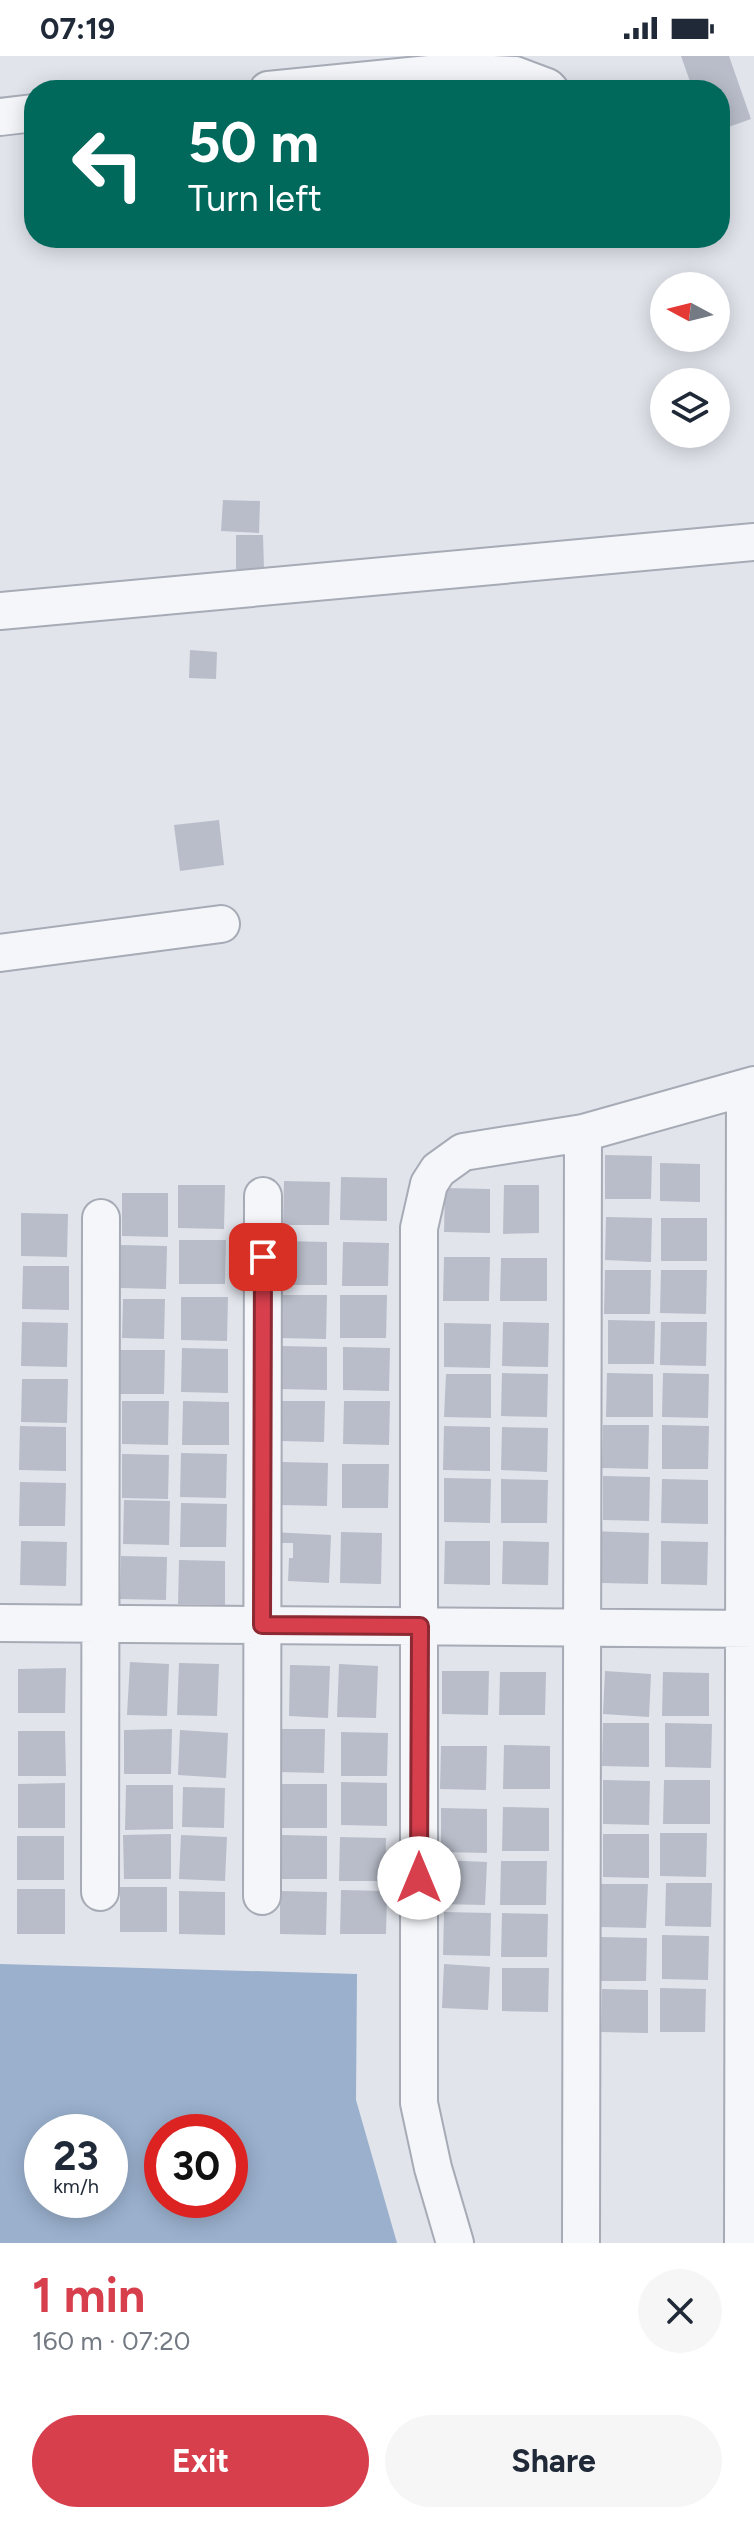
<!DOCTYPE html>
<html lang="en">
<head>
<meta charset="utf-8">
<style>
	body { margin:0; font-family:Figtree,sans-serif; background:#f6f6f7; color:#1f2937; height:100vh; display:flex; flex-direction:column; font-size:30px; white-space:nowrap }
	* { box-sizing:border-box; margin:0 }
	p { font-size:26px; color:#747a83 }
	.icon { flex:none; width:44px; height:44px; fill:none; stroke:currentColor; stroke-width:2; stroke-linecap:round; stroke-linejoin:round }
	.map { position:relative; height:2187px; overflow:hidden }
	.side { display:flex; flex-direction:column; background:#fff; flex:1 }
	.side>* { flex:none }
	.top-card { position:absolute; left:24px; top:24px; width:706px; height:168px; border-radius:32px; box-shadow:0 4px 20px #0003; background:#00695c; color:#fff; overflow:hidden }
	.needle { width:52px; rotate:277deg }
	.fabs { position:absolute; left:650px; top:216px; display:grid; gap:16px }
	.fabs a { display:grid; place-items:center; width:80px; height:80px; border-radius:50%; background:#fff; box-shadow:0 4px 20px #0003; font-size:40px }
	.speed { position:absolute; left:24px; top:2058px; display:flex; gap:16px; font-size:40px; font-weight:700; text-align:center }
	.speed>* { display:grid; place-content:center; width:104px; height:104px; border-radius:50%; background:#fff; box-shadow:0 4px 20px #0003; line-height:1 }
	.speed small { font-size:20px; font-weight:400 }
	.speed .limit { border:12px solid #d22; background:#fff; color:#111 }
	.pin { position:absolute; display:grid; place-items:center; width:68px; height:68px; color:#fff; margin:-34px; border-radius:16px; box-shadow:0 4px 12px #0006 }
	.me { position:absolute; width:88px; margin:-44px; rotate:0deg; stroke-linejoin:round; filter:drop-shadow(0 0 6px #0008) }
	.turn { display:flex; align-items:center; gap:28px; height:168px; padding:0 32px; font-size:36px }
	.turn .icon { width:104px; height:104px; stroke-width:2.5 }
	.turn b { display:block; font-size:56px; line-height:68px }
	.round { display:grid; place-items:center; flex:none; width:84px; height:84px; border-radius:42px; background:#f6f6f7 }
	.summary { display:flex; align-items:center; justify-content:space-between; height:136px; padding:0 32px }
	h1 { font-size:48px; font-weight:700; line-height:60px; color:#d73f4d }
	.primary-button { display:flex; gap:16px; margin-top:auto; padding:16px 32px }
	.primary-button a { flex:1; height:92px; border-radius:48px; background:#d73f4d; color:#fff; font-size:32px; font-weight:700; line-height:92px; text-align:center }
	.primary-button a+a { background:#f6f6f7; color:#1f2937 }
	.status { display:flex; justify-content:space-between; align-items:center; height:56px; padding:0 40px; background:#fff; direction:ltr }
	.status svg { height:22px; fill:currentColor }
	.map>svg:first-child { display:block }
	.water { fill:#9ab0cd; fill-rule:evenodd }
	.building { fill:#b8bdc9 }
	.lines { fill:none; stroke-linecap:round; stroke-linejoin:round }
	.minor-casing { stroke:#a6abb6; stroke-width:40 }
	.minor { stroke:#f4f6f9; stroke-width:36 }
	.route-casing { stroke:#8c2932; stroke-width:20 }
	.route { stroke:#d73f4d; stroke-width:14 }
</style>
</head>
<body>
<div class="status"><b>07:19</b><svg viewBox="0 0 49 12"><path d="M0 12V9h3v3zM5 12V6h3v6zM10 12V3h3v9zM15 12V0h3v12zM26 1h20v11H26zM47 4h2v5h-2z"/></svg></div>
<div class="map">
<svg width="754" height="2187" viewBox="0 0 754 2187">
	<rect width="100%" height="100%" fill="#e1e4eb"/>
	<!-- water -->
	<path class="water" d="M0,1908L357,1918L356,2044L397,2187H0ZM42,2076H110V2144H42ZM162,2076H230V2144H162Z"/>
	<!-- building -->
	<path class="building" d="M681,0H729L751,63L720,74V34H693Z
		M223,444L260,445L259,477L221,475Z
		M236,479H263L264,513H236Z
		M190,594L217,596L216,623L189,622Z
		M219,764L224,809L180,815L174,769Z
		M605,1099L652,1100L651,1143H605Z
		M660,1107L700,1108V1146L660,1145Z
		M341,1121L387,1122V1165L340,1164Z
		M284,1125L330,1126L329,1169H283Z
		M178,1129H225L224,1173L178,1172Z
		M504,1129H539V1177L503,1178Z
		M445,1132L490,1133V1177L444,1176Z
		M122,1137H168V1181L122,1180Z
		M21,1157L68,1158L67,1201L21,1200Z
		M606,1161L652,1162L651,1206L605,1204Z
		M661,1162H707V1205H661Z
		M179,1184H226L225,1228H179Z
		M281,1185L327,1186V1229H280Z
		M343,1186L389,1187L388,1230H342Z
		M121,1189L167,1190L166,1233L120,1232Z
		M444,1201H490L489,1245H443Z
		M501,1202H547V1245H500Z
		M23,1210H69V1254L22,1253Z
		M605,1214H651L650,1258H604Z
		M661,1214H707L706,1258L660,1257Z
		M281,1239H327L326,1283L280,1282Z
		M340,1239H387L386,1282H340Z
		M181,1241H228L227,1285L181,1284Z
		M123,1243H165L164,1283L122,1282Z
		M608,1264L655,1265L654,1308H608Z
		M22,1266L68,1267L67,1311L21,1310Z
		M503,1266L549,1267L548,1311L502,1310Z
		M661,1266H707L706,1310L660,1309Z
		M444,1267L491,1268L490,1312L444,1311Z
		M281,1290L327,1291V1334L280,1333Z
		M343,1291L390,1292L389,1335L343,1334Z
		M182,1292L228,1293V1337L181,1336Z
		M118,1294H165L164,1338H118Z
		M502,1317L548,1318L547,1361L501,1360Z
		M607,1317L653,1318V1361H606Z
		M663,1317L709,1318L708,1362L662,1361Z
		M446,1318H491V1362L444,1361Z
		M22,1323H68L67,1367L21,1366Z
		M122,1345H169L168,1389L122,1388Z
		M183,1345L229,1346V1389H182Z
		M282,1345H325L324,1386L281,1385Z
		M344,1345H390L389,1389L343,1388Z
		M603,1369H649L648,1413L602,1412Z
		M662,1369L709,1370L708,1413H662Z
		M20,1370L66,1371V1415L19,1414Z
		M444,1370L490,1371V1415L443,1414Z
		M502,1371L548,1372L547,1416L501,1414Z
		M181,1397L227,1398L226,1442L180,1441Z
		M122,1398L169,1399L168,1443L122,1442Z
		M281,1406L328,1407L327,1450L281,1449Z
		M342,1408H389L388,1452H342Z
		M603,1420L650,1421L649,1465L603,1464Z
		M444,1422L491,1423L490,1467L444,1466Z
		M501,1423L548,1424L547,1467H501Z
		M662,1423L708,1424V1468L661,1467Z
		M20,1426L66,1427L65,1470H19Z
		M124,1444L170,1445L169,1489L123,1488Z
		M181,1447L227,1448L226,1491H180Z
		M591,1475L649,1477L648,1528L601,1527L602,1495H590Z
		M271,1476L331,1479L329,1527L288,1525L289,1502H293V1487H279Z
		M341,1476L382,1477L381,1528L340,1527Z
		M21,1485L67,1486L66,1530L20,1529Z
		M445,1485H490V1529L444,1528Z
		M503,1485L549,1486L548,1529L502,1528Z
		M661,1485L708,1486L707,1529L661,1528Z
		M121,1500L167,1501L166,1544L120,1543Z
		M179,1504L225,1505V1549L178,1548Z
		M130,1606L169,1608L167,1660L127,1659Z
		M179,1607L219,1608L217,1660L177,1659Z
		M339,1608L378,1610L376,1662L337,1661Z
		M290,1609L330,1610L328,1662L289,1660Z
		M66,1612L65,1657H18V1613Z
		M442,1615H489L488,1659L442,1658Z
		M605,1615L651,1618L649,1661L603,1658Z
		M500,1616H546L545,1659H499Z
		M663,1616L709,1617V1660H662Z
		M603,1667H649V1711L602,1710Z
		M665,1667L712,1668L711,1712L665,1711Z
		M172,1673L171,1718H124V1674Z
		M279,1673H325L324,1717L278,1716Z
		M180,1674L228,1677L226,1722L178,1719Z
		M18,1675H65L66,1720H18Z
		M341,1676L388,1677L387,1720H341Z
		M504,1689L550,1690V1733H503Z
		M441,1690H487L486,1734L440,1733Z
		M603,1724L650,1725L649,1769L603,1768Z
		M664,1724H710V1768H663Z
		M341,1726L387,1727V1770L341,1769Z
		M65,1727V1772H18V1728Z
		M281,1728H327V1772H280Z
		M126,1729H173V1773L125,1774Z
		M183,1731L225,1732L224,1772L182,1771Z
		M503,1751L549,1752V1795H502Z
		M441,1752L487,1753V1797L441,1796Z
		M660,1777H707L706,1821L660,1820Z
		M171,1778V1823H124L123,1779Z
		M603,1778H649V1822L603,1821Z
		M181,1779L227,1781L225,1825L179,1823Z
		M281,1779L327,1780V1823H280Z
		M17,1780H64V1824H17Z
		M340,1781L386,1782L385,1825H339Z
		M440,1804L487,1806L485,1849L438,1848Z
		M501,1805H547L546,1849H500Z
		M666,1827H712L711,1871L665,1870Z
		M601,1828H648L646,1872L600,1871Z
		M120,1831H167V1876H120Z
		M17,1833H65V1878H17Z
		M341,1834L387,1835L386,1878H340Z
		M179,1835L225,1836V1879L179,1878Z
		M280,1835L327,1836L326,1879L280,1878Z
		M444,1856L491,1857L490,1900L443,1899Z
		M502,1857L548,1858L547,1901H501Z
		M662,1879L709,1880L708,1924L662,1923Z
		M600,1881L647,1882L646,1925H600Z
		M444,1908L490,1911L488,1954L442,1952Z
		M502,1912H549L548,1956L502,1955Z
		M660,1932L706,1933L705,1976H660Z
		M602,1933L648,1934V1977L601,1976Z"/>
	<g class="lines">
		<defs>
			<path id="minor" d="M268,34L449,16L515,19L547,31L550,34
				M0,61L34,57
				M0,555L754,486
				M0,897L221,868
				M0,1567L754,1573
				M100,1836L101,1162
				M262,1840L263,1140
				M455,2187L433,2112L419,2047V1172L429,1128L438,1114L463,1096L583,1077L754,1029
				M581,2187L583,1077
				M743,2187L745,1032"/>
		</defs>
		<!-- minor casing -->
		<use href="#minor" class="minor-casing"/>
		<!-- minor -->
		<use href="#minor" class="minor"/>
	</g>
	<g class="lines">
		<defs>
			<path id="route" d="M263,1201L262,1569L420,1570L419,1822"/>
		</defs>
		<!-- route casing -->
		<use href="#route" class="route-casing"/>
		<!-- route -->
		<use href="#route" class="route"/>
	</g>
</svg>
<div class="fabs">
<a><svg class="needle" viewBox="-14 -14 28 28"><path d="M0-13l5 13h-10z" fill="#e53935"/><path d="M0 13l5-13h-10z" fill="#747a83"/></svg></a>
<a><svg class="icon" aria-label="layers" viewBox="0 0 24 24"><path d="M12 4l9 5-9 5-9-5zM3 14l9 5 9-5"/></svg></a>
</div>
<div class="speed"><div>23<small>km/h</small></div><div class="limit">30</div></div>
<div class="pin" style="left:263px;top:1201px;background:#d93025"><svg class="icon" aria-label="arrive" viewBox="0 0 24 24"><path d="M6 21V4h12l-3 4 3 4H6"/></svg></div>
<svg class="me" style="left:419px;top:1822px" viewBox="-20 -20 40 40"><circle r="19" fill="#fff"/><path d="M0-13L10 11 0 6-10 11z" fill="#d73f4d"/></svg>
<div class="top-card">
<div class="turn"><svg class="icon" aria-label="left" viewBox="0 0 24 24"><path d="M17 20v-9H6M10 6l-5 5 5 5"/></svg><div><b>50 m</b>Turn left</div></div>
</div>
</div>
<section class="side">
<div class="summary"><div><h1>1 min</h1><p>160 m · 07:20</p></div><a class="round"><svg class="icon" aria-label="close" viewBox="0 0 24 24"><path d="M6 6l12 12M18 6L6 18"/></svg></a></div>
<div class="primary-button"><a>Exit</a><a>Share</a></div>
</section>
</body>
</html>
